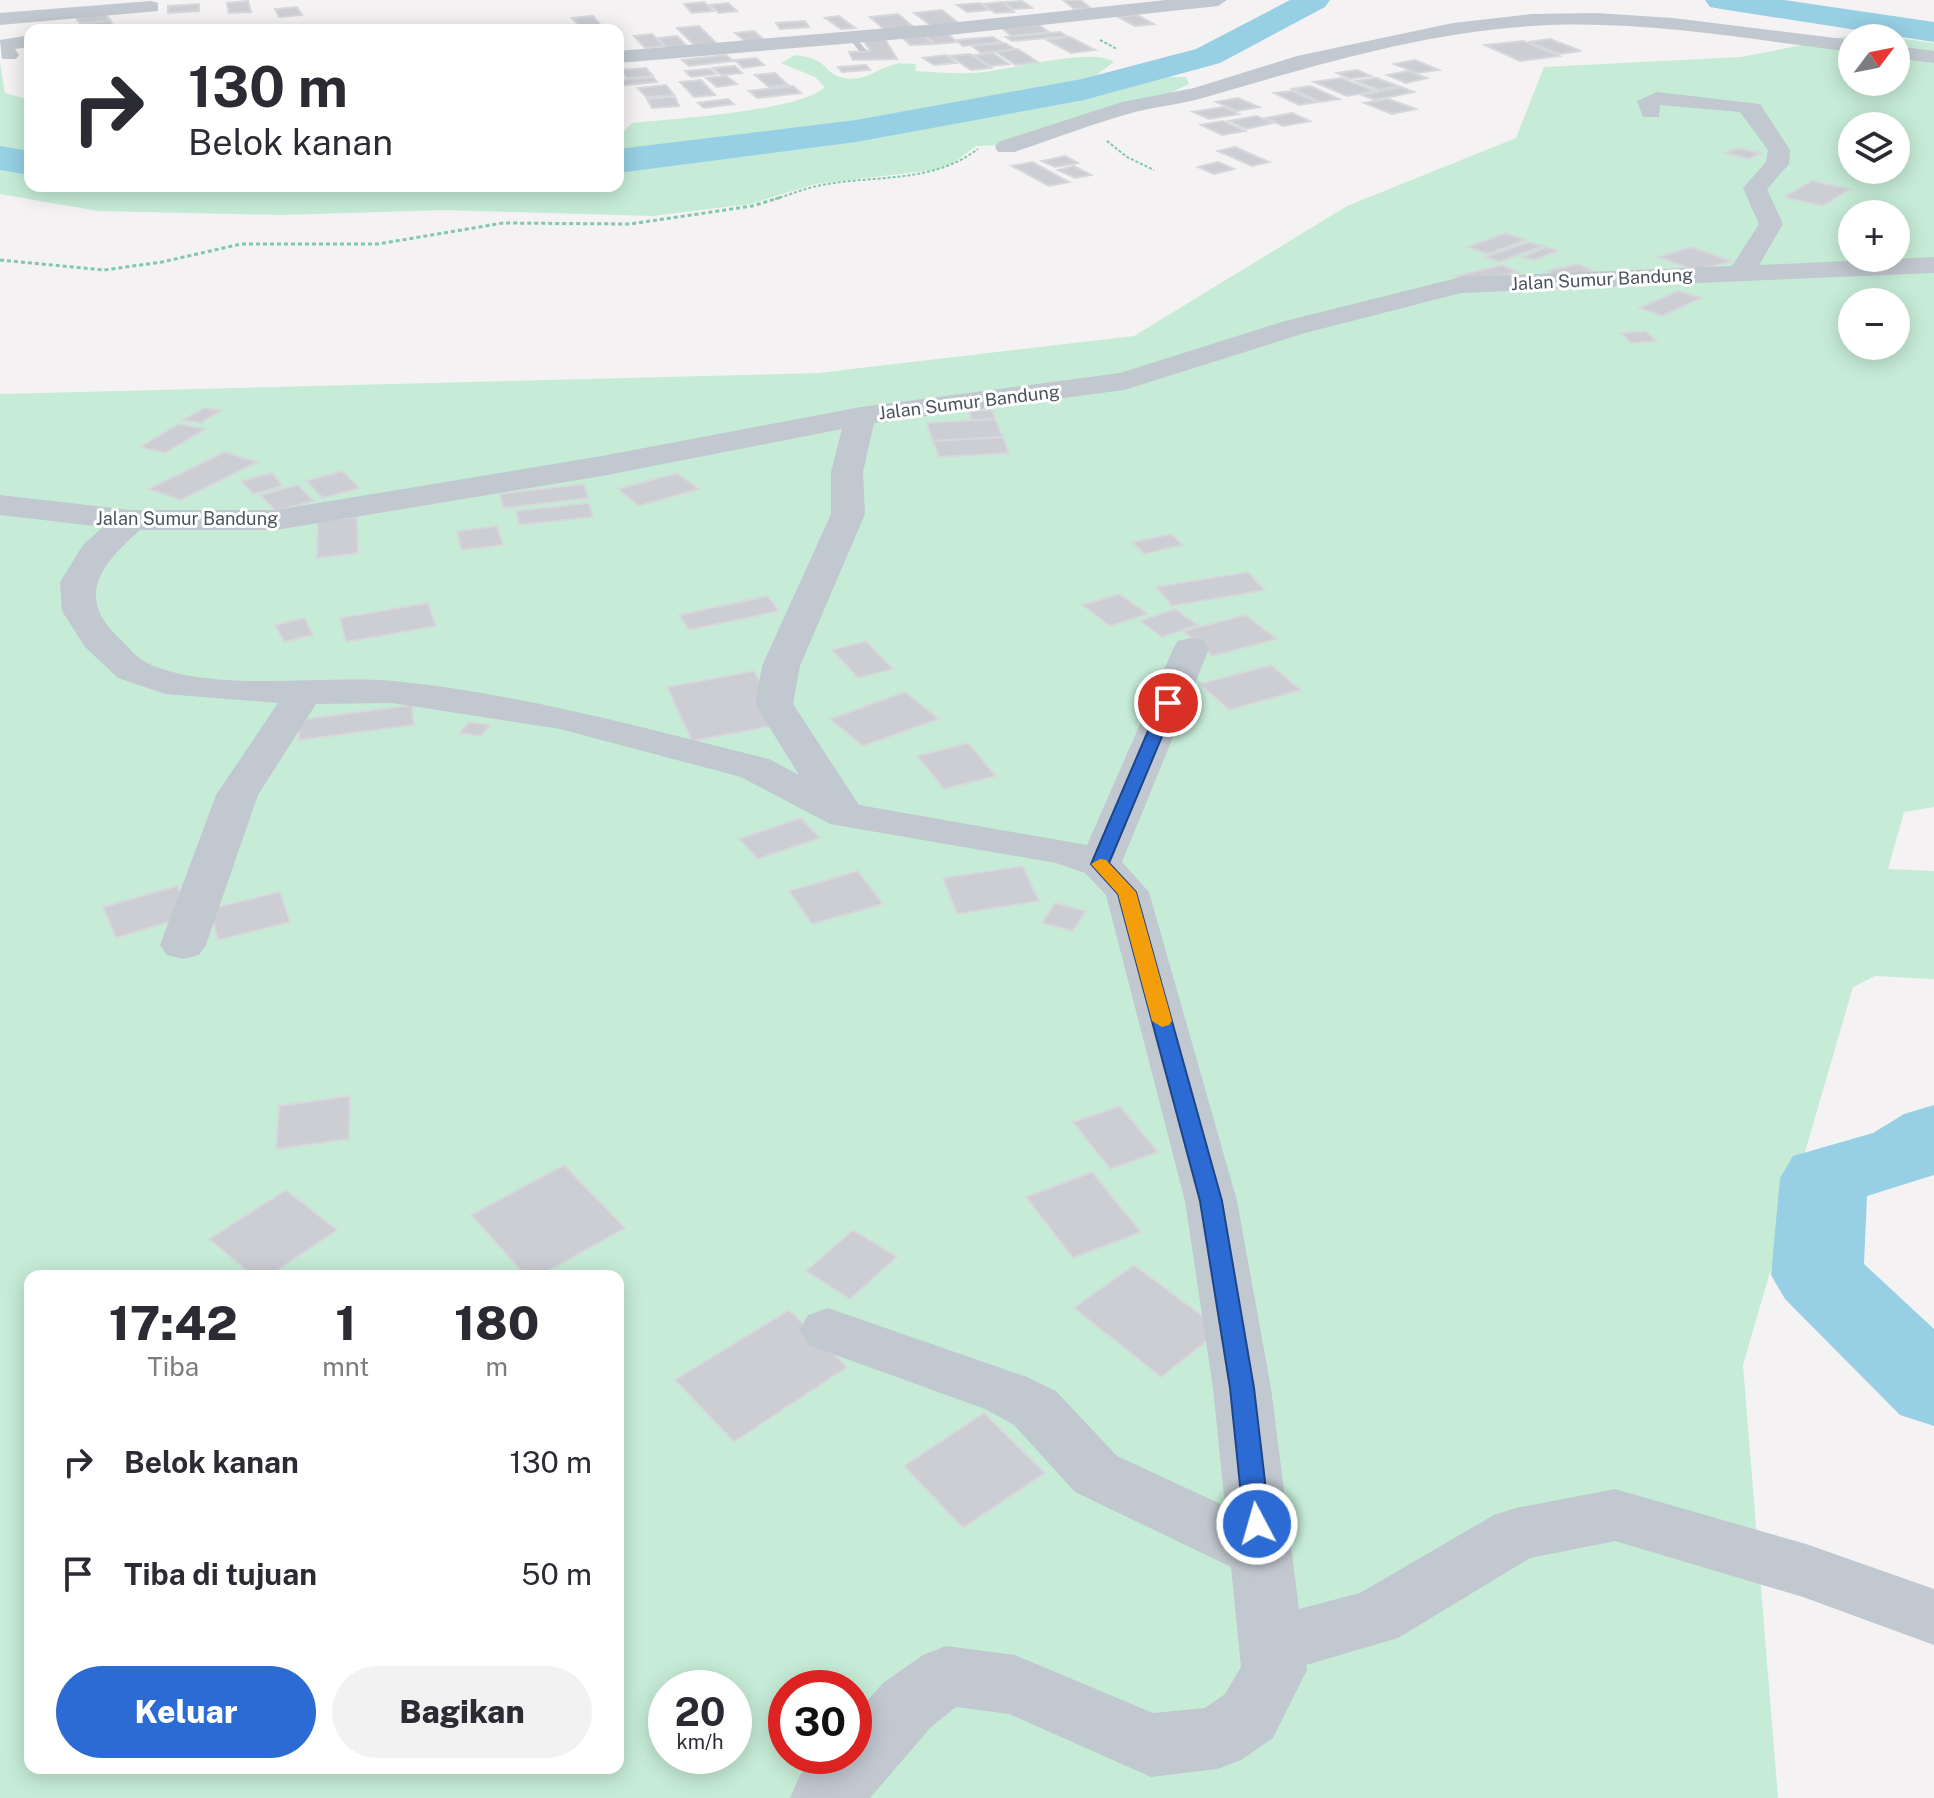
<!DOCTYPE html>
<html lang="id">
<head>
<meta charset="utf-8">
<style>
	body { margin:0; font-family:"Public Sans",sans-serif; background:#f2f2f3; color:#2b2b33; height:100vh; display:flex; flex-direction:column; font-size:30px; white-space:nowrap }
	* { box-sizing:border-box; margin:0 }
	p { font-size:26px; color:#7c7c81 }
	.icon { flex:none; width:44px; height:44px; fill:none; stroke:currentColor; stroke-width:2; stroke-linecap:round; stroke-linejoin:round }
	.map { position:relative; flex:1; overflow:hidden }
	.side { position:absolute; left:24px; top:1270px; width:600px; height:504px; display:flex; flex-direction:column; background:#fff; border-radius:16px; box-shadow:0 4px 20px #0003 }
	.side>* { flex:none }
	.banner { position:absolute; left:24px; top:24px; width:600px; height:168px; border-radius:16px; box-shadow:0 4px 20px #0003; background:#fff; color:#2b2b33; overflow:hidden }
	.needle { width:52px; rotate:58deg }
	.fabs { position:absolute; left:1838px; top:24px; display:grid; gap:16px }
	.fabs a { display:grid; place-items:center; width:72px; height:72px; border-radius:50%; background:#fff; box-shadow:0 4px 20px #0003; font-size:40px }
	.speed { position:absolute; left:648px; top:1670px; display:flex; gap:16px; font-size:40px; font-weight:700; text-align:center }
	.speed>* { display:grid; place-content:center; width:104px; height:104px; border-radius:50%; background:#fff; box-shadow:0 4px 20px #0003; line-height:1 }
	.speed small { font-size:20px; font-weight:400 }
	.speed .limit { border:12px solid #d22; background:#fff; color:#111 }
	.pin { position:absolute; display:grid; place-items:center; width:68px; height:68px; color:#fff; margin:-34px; border:4px solid #fff; border-radius:50%; box-shadow:0 2px 8px #0007 }
	.me { position:absolute; width:88px; margin:-44px; rotate:354deg; stroke-linejoin:round; filter:drop-shadow(0 0 6px #0008) }
	.turn { display:flex; align-items:center; gap:28px; height:168px; padding:0 32px; font-size:36px }
	.turn .icon { width:104px; height:104px; stroke-width:2.5 }
	.turn b { display:block; font-size:56px; line-height:68px }
	.eta { display:flex; justify-content:space-evenly; align-items:center; height:136px; text-align:center }
	.eta b { font-size:48px; font-weight:800; line-height:56px }
	.primary-button { display:flex; gap:16px; margin-top:auto; padding:16px 32px }
	.primary-button a { flex:1; height:92px; border-radius:48px; background:#2c6bd4; color:#fff; font-size:32px; font-weight:800; line-height:92px; text-align:center }
	.primary-button a+a { background:#f2f2f3; color:#2b2b33 }
	ul { padding:0; list-style:none }
	li { display:flex; align-items:center; gap:24px; height:112px; padding:0 32px }
	li div { flex:1 }
	li b { display:block; font-size:30px }
	li em { font-style:normal }
	.map>svg:first-child { display:block }
	.green { fill:#c6ecd7; fill-rule:evenodd }
	.lines { fill:none; stroke-linecap:round; stroke-linejoin:round }
	.river { fill:#97d0e4; fill-rule:evenodd }
	.building { fill:#ccced4; stroke:#d7d8dc; stroke-width:2 }
	.path-far1 { stroke:#81c7a9; stroke-width:2; stroke-dasharray:3 2; stroke-linecap:butt }
	.path { stroke:#81c7a9; stroke-width:3; stroke-dasharray:4 3; stroke-linecap:butt }
	.service { fill:#c1c8cf; fill-rule:evenodd }
	.minor { fill:#c1c8cf; fill-rule:evenodd }
	.route { fill:#2c6bd4; stroke:#1d468a; stroke-width:2 }
	.slow { fill:#f59e0b }
	.labels { text-anchor:middle; dominant-baseline:central; stroke-width:6; stroke-linejoin:round; paint-order:stroke }
	.far-street-label { font-size:18px; fill:#4b545e; stroke:#fff }
</style>
</head>
<body>
<div class="map">
<svg width="1934" height="1798" viewBox="0 0 1934 1798">
	<rect width="100%" height="100%" fill="#f4f2f2"/>
	<!-- green -->
	<path class="green" d="M1859,34L1893,38H1852V82H1896V38L1934,43V807L1904,812L1888,869L1934,871V979L1875,976L1853,987L1743,1365L1778,1798H0V394L818,373L1134,336L1347,206L1516,138L1544,67L1741,57ZM1852,126H1896V170H1852ZM1852,214H1896V258H1852ZM1852,302H1896V346H1852ZM30,1276H618V1768H30ZM666,1688H734V1756H666ZM786,1688H854V1756H786Z
		M795,55C829,59 822,71 840,77C863,84 877,68 896,64C902,63 910,64 916,64L915,71C934,72 953,74 972,73C1005,72 1091,46 1114,62L1095,76L1106,88L1162,77H1186L1189,84L1164,96L1003,145L976,146L953,163L934,170L815,184L750,204L652,216L444,210L283,215L98,211L0,194V62L5,93L30,100V186H618V137L632,123C672,119 801,111 825,87L815,77L781,63Z"/>
	<g class="lines">
		<!-- river -->
		<path class="river" d="M1290,0H1330L1325,7L1220,63L1084,100L856,142L618,173V149L856,120L1082,79L1196,49Z
			M1705,0H1784L1934,22V42L1721,9L1710,7Z
			M0,146L30,151V175L0,170Z
			M1934,1105V1175L1867,1196L1864,1264L1934,1329V1426L1900,1415L1785,1299L1771,1275L1780,1178L1793,1156L1873,1133L1904,1114Z"/>
	</g>
	<!-- building -->
	<path class="building" d="M1063,0H1080L1091,8L1074,9Z
		M248,1L251,12L229,13L227,3Z
		M1022,1L1032,8L1013,9L1004,2Z
		M704,2L713,11L692,13L684,4Z
		M1002,2L1014,12L995,13L983,4Z
		M728,3L737,11L719,13L710,5Z
		M980,3L990,10L967,12L957,5Z
		M199,4V11L168,13V6Z
		M297,7L302,15L279,17L275,9Z
		M942,10L961,25L933,27L914,13Z
		M105,14L110,20L80,23L76,18Z
		M898,14L916,29L887,32L870,17Z
		M1137,15L1154,24L1135,26L1118,17Z
		M593,16L605,30H583L572,18Z
		M839,16L855,28L841,29L825,18Z
		M110,21L113,25L85,29L81,24Z
		M805,21L809,27L780,29L776,23Z
		M1039,25L1049,32L1011,36L1002,28Z
		M699,26L719,46L697,48L677,28Z
		M754,31L767,42L749,44L735,33Z
		M944,31L957,42L935,44L922,33Z
		M1060,32L1067,36L1012,41L1006,37Z
		M652,34L664,46L645,48L634,36Z
		M922,34L932,44L910,45L900,35Z
		M677,36L687,46L667,48L658,38Z
		M993,37L1001,42L963,46L956,40Z
		M1070,37L1095,50L1071,53L1047,40Z
		M885,39L897,59L853,60L849,52L870,51L863,40Z
		M1550,39L1581,51L1559,54L1528,42Z
		M1523,41L1559,56L1520,61L1485,45Z
		M1005,43L1015,49L981,53L972,46Z
		M1018,49L1038,62L1016,65L996,52Z
		M993,53L1009,64L991,66L974,55Z
		M970,54L991,68L971,70L950,56Z
		M726,55L733,61L689,66L682,60Z
		M946,55L956,63L934,65L923,58Z
		M756,58L764,65L743,68L735,60Z
		M1415,60L1439,70L1417,73L1394,64Z
		M866,65L870,70L842,72L838,67Z
		M735,66L742,73L721,75L713,68Z
		M646,68L653,76L627,78L620,70Z
		M710,69L716,74L691,77L685,71Z
		M1357,70L1371,76L1350,79L1337,73Z
		M1408,71L1427,78L1406,83L1387,75Z
		M775,73L788,85L769,87L755,75Z
		M726,76L737,84L717,87L706,78Z
		M653,77L657,82L618,86V80Z
		M1341,78L1375,91L1347,96L1314,82Z
		M1376,78L1398,86L1379,90L1356,81Z
		M701,80L715,95L694,97L680,82Z
		M666,85L674,95L646,97L638,88Z
		M793,86L801,93L757,98L749,91Z
		M1310,86L1339,99L1320,102L1292,89Z
		M1401,87L1414,92L1375,100L1362,95Z
		M1292,91L1317,102L1299,105L1274,93Z
		M675,97L679,106L652,108L647,99Z
		M1238,98L1259,107L1237,111L1216,102Z
		M728,99L734,104L704,108L698,103Z
		M1388,99L1416,109L1392,114L1364,103Z
		M1223,107L1239,114L1209,119L1193,112Z
		M1292,113L1310,121L1283,126L1266,118Z
		M1256,116L1273,123L1246,129L1229,121Z
		M1223,121L1245,131L1222,135L1201,125Z
		M1235,147L1269,162L1252,166L1218,151Z
		M1738,148L1761,153L1749,159L1725,153Z
		M1065,156L1078,163L1055,167L1042,161Z
		M1032,162L1069,182L1049,186L1012,166Z
		M1218,162L1234,169L1214,174L1198,167Z
		M1074,166L1091,175L1075,178L1058,170Z
		M1812,181L1850,189L1823,206L1784,197Z
		M1506,233L1526,240L1487,254L1467,247Z
		M1529,242L1543,246L1499,262L1485,257Z
		M1546,247L1558,251L1534,260L1522,257Z
		M1691,247L1731,261L1697,271L1658,257Z
		M1579,264L1593,271L1561,278L1546,271Z
		M1502,265L1518,272L1472,283L1456,276Z
		M1678,291L1701,298L1662,316L1639,308Z
		M1646,331L1657,341L1631,343L1621,333Z
		M204,408L221,410L201,423L183,420Z
		M992,410L995,419L972,420L968,411Z
		M995,419L1003,437L933,441L927,423Z
		M179,424L205,429L165,453L140,447Z
		M1003,437L1009,453L939,457L933,441Z
		M225,452L258,462L181,500L148,489Z
		M342,471L360,488L323,498L306,481Z
		M272,473L283,486L253,494L241,481Z
		M677,473L699,489L639,506L618,489Z
		M584,484L588,498L503,508L500,494Z
		M298,485L314,501L276,511L260,495Z
		M589,503L593,517L519,525L516,511Z
		M357,517L358,553L317,558L318,521Z
		M497,526L503,545L461,550L457,531Z
		M1171,534L1183,545L1144,554L1132,542Z
		M1248,572L1265,590L1172,606L1156,587Z
		M1119,594L1148,614L1110,626L1082,605Z
		M768,596L779,611L689,630L679,615Z
		M428,603L436,626L346,642L340,618Z
		M1175,609L1198,625L1162,637L1140,621Z
		M1246,615L1277,639L1213,656L1183,631Z
		M305,618L313,635L284,642L275,625Z
		M866,641L893,669L858,678L832,650Z
		M1271,665L1301,690L1229,710L1200,684Z
		M754,671L783,724L692,741L667,687Z
		M905,692L939,719L863,746L830,719Z
		M412,705L414,725L299,740V720Z
		M469,722L490,725L481,736L459,733Z
		M968,743L996,776L944,789L917,756Z
		M801,818L820,838L758,859L739,839Z
		M1023,866L1039,901L957,914L943,878Z
		M858,871L883,904L812,924L789,891Z
		M177,886L191,915L116,938L103,907Z
		M280,892L290,922L218,940L210,909Z
		M1055,903L1086,911L1073,931L1042,923Z
		M350,1096L349,1139L276,1149L279,1106Z
		M1120,1106L1158,1152L1110,1169L1073,1122Z
		M564,1165L625,1228L539,1276H526L471,1215Z
		M1092,1172L1141,1232L1073,1258L1026,1197Z
		M286,1190L337,1230L269,1276H253L209,1239Z
		M853,1230L897,1257L850,1299L806,1271Z
		M1134,1265L1221,1330L1161,1377L1074,1308Z
		M789,1310L847,1367L734,1442L675,1380Z
		M984,1413L1045,1473L963,1528L904,1466Z"/>
	<g class="lines">
		<!-- path-far1 -->
		<path class="path-far1" d="M1100,40L1117,49
			M1107,141L1127,157L1154,170
			M775,199C789,195 803,189 817,186C873,174 930,185 978,149"/>
		<!-- path -->
		<path class="path" d="M0,260L104,270L162,262L241,244H378L503,223L630,224L752,206L782,197"/>
		<!-- service -->
		<path class="service" d="M847,35H853L867,51H859Z"/>
		<!-- minor -->
		<path class="minor" d="M1166,0H1227L1218,6L949,35L618,63V51L949,23Z
			M151,1L158,3V11L0,25V13Z
			M1596,13L1673,18L1852,40V52C1747,39 1638,19 1532,26C1420,33 1313,66 1206,97C1183,104 1159,106 1135,112C1094,123 1054,139 1014,152H998L995,147L998,142L1122,102L1194,88L1297,56L1453,23L1532,14Z
			M30,35V47L15,49L19,55L16,59H2L0,40Z
			M1896,46L1934,51V63L1896,58Z
			M1657,92L1760,104L1790,150L1789,164L1767,189L1783,224L1759,265L1934,257V273L1461,293L1305,333L1124,390L874,423L863,472L865,514L800,666L793,704L859,805L1087,845L1173,649L1178,641L1191,638L1204,641L1209,649L1122,862L1149,892L1237,1201L1271,1388L1299,1609L1360,1593L1494,1515L1516,1508L1615,1489L1806,1544L1934,1589V1645L1803,1597L1615,1541L1530,1558L1398,1638L1306,1665L1307,1670L1273,1738L1241,1760L1217,1769L1151,1777L1009,1714L956,1707L931,1727L870,1798H790L800,1775L817,1756H854V1716L883,1683L923,1655L946,1646L1015,1655L1153,1713L1205,1708L1225,1694L1241,1667L1231,1567L1075,1492L1014,1425L985,1409L808,1345L800,1330L808,1315L828,1308L1027,1377L1056,1391L1117,1456L1225,1506L1213,1388L1185,1201L1106,895L1085,873L1056,863L830,824L741,777L560,729L392,703L316,704L258,795L206,945L199,955L183,959L167,955L160,945L216,795L278,703L165,694L118,678L85,647L62,611L60,582L83,545L103,527L0,515V495L131,510H276L602,456L861,407L1120,373L1285,321L1461,277L1732,266L1759,224L1743,188L1766,162L1768,150L1740,112L1660,105L1659,117H1643L1637,101ZM842,429L831,472V514L762,666L755,704L799,775L769,759C645,728 522,694 394,681C322,674 213,694 147,663C137,658 128,647 120,639C73,596 103,563 140,530H276L602,476Z"/>
	</g>
	<!-- route -->
	<path class="route" d="M1168,698L1176,703L1109,863L1136,892L1222,1201L1254,1388L1270,1524L1266,1532L1257,1535L1248,1532L1244,1524L1230,1388L1200,1201L1118,894L1091,864L1160,703Z"/>
	<!-- slow -->
	<path class="slow" d="M1100,859L1106,860L1136,892L1172,1021L1169,1025L1162,1027L1152,1021L1118,894L1091,864Z"/>
	<g class="labels">
		<!-- far-street labels -->
		<g class="far-street-label">
			<text transform="translate(1602 279) rotate(-3)">Jalan Sumur Bandung</text>
			<text transform="translate(969 402) rotate(-7)">Jalan Sumur Bandung</text>
			<text x="187" y="518">Jalan Sumur Bandung</text>
		</g>
	</g>
</svg>
<div class="fabs">
<a><svg class="needle" viewBox="-14 -14 28 28"><path d="M0-13l5 13h-10z" fill="#e53935"/><path d="M0 13l5-13h-10z" fill="#7c7c81"/></svg></a>
<a><svg class="icon" aria-label="layers" viewBox="0 0 24 24"><path d="M12 4l9 5-9 5-9-5zM3 14l9 5 9-5"/></svg></a>
<a>+</a>
<a>−</a>
</div>
<div class="speed"><div>20<small>km/h</small></div><div class="limit">30</div></div>
<div class="pin" style="left:1168px;top:703px;background:#d93025"><svg class="icon" aria-label="arrive" viewBox="0 0 24 24"><path d="M6 21V4h12l-3 4 3 4H6"/></svg></div>
<svg class="me" style="left:1257px;top:1524px" viewBox="-20 -20 40 40"><circle r="17" fill="#2c6bd4" stroke="#fff" stroke-width="3"/><path d="M0-11L8 9 0 5-8 9z" fill="#fff"/></svg>
<div class="banner">
<div class="turn"><svg class="icon" aria-label="right" viewBox="0 0 24 24"><path d="M7 20v-9h11M14 6l5 5-5 5"/></svg><div><b>130 m</b>Belok kanan</div></div>
</div>
<section class="side">
<div class="eta">
<div><b>17:42</b><p>Tiba</p></div>
<div><b>1</b><p>mnt</p></div>
<div><b>180</b><p>m</p></div>
</div>
<ul>
<li><svg class="icon" aria-label="right" viewBox="0 0 24 24"><path d="M7 20v-9h11M14 6l5 5-5 5"/></svg><div><b>Belok kanan</b></div><em>130 m</em></li>
<li><svg class="icon" aria-label="arrive" viewBox="0 0 24 24"><path d="M6 21V4h12l-3 4 3 4H6"/></svg><div><b>Tiba di tujuan</b></div><em>50 m</em></li>
</ul>
<div class="primary-button"><a>Keluar</a><a>Bagikan</a></div>
</section>
</div>
</body>
</html>
